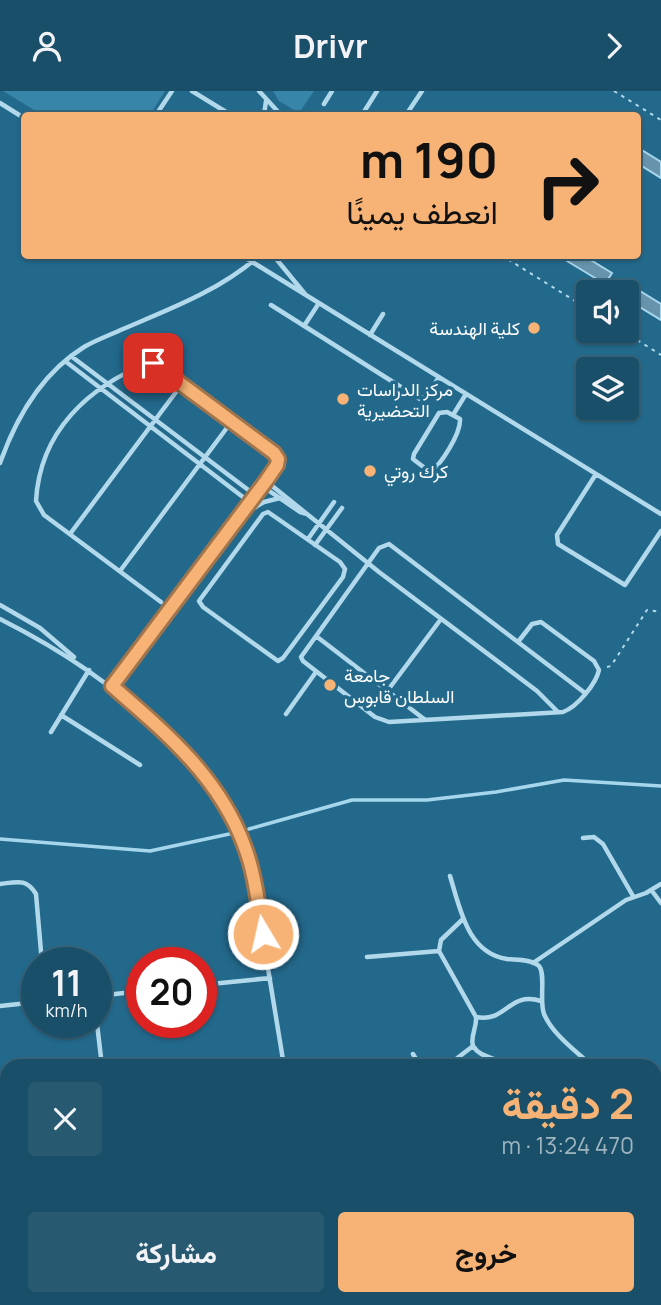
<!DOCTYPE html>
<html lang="ar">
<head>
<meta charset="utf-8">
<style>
	body { margin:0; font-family:Manrope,Vazirmatn,sans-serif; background:#275971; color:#f1f3f6; direction:rtl; height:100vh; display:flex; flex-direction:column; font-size:26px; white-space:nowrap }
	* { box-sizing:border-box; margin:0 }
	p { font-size:23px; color:#9fb5c0 }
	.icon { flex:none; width:38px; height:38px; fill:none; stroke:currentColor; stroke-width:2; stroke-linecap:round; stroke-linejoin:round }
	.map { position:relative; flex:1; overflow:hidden; direction:ltr }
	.sheet { position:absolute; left:0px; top:968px; width:662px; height:247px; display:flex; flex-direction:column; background:#1a4f69; border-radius:21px 21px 0 0; box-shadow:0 2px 5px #0004,0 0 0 2px #38667d; direction:rtl }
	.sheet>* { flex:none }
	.top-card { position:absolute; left:21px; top:21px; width:620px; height:147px; border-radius:7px; box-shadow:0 2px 5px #0004,0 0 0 2px #38667d; direction:rtl; background:#f6b375; color:#111; overflow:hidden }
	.tools { position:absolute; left:576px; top:189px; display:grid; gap:14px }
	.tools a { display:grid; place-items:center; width:63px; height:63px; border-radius:7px; background:#1a4f69; box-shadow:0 2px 5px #0004,0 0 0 2px #38667d; font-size:35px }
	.speed { position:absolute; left:21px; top:856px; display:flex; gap:14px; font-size:35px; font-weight:700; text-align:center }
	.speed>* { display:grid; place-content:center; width:91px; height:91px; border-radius:50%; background:#1a4f69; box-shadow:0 2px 5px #0004,0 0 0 2px #38667d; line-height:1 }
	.speed small { font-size:18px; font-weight:400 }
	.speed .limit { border:10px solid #d22; background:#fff; color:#111 }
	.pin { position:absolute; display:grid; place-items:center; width:60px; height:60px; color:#fff; margin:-30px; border-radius:14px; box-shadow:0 4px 10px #0006 }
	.me { position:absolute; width:77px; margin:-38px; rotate:351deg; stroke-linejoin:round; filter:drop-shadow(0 0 5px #0008) }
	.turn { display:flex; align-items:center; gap:24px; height:147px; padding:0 28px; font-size:32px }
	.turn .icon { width:91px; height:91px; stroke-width:2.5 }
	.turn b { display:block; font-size:49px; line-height:60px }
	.round { display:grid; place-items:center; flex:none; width:74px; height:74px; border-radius:7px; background:#275971 }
	.head { display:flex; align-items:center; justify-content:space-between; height:119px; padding:0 28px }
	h1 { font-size:42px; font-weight:700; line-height:52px; color:#f6b375 }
	.action { display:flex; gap:14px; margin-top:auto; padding:14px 28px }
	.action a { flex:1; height:80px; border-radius:7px; background:#f6b375; color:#111; font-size:28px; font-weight:700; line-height:80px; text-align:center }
	.action a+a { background:#275971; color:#f1f3f6 }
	header { display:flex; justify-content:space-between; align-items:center; height:91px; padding:0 28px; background:#1a4f69; font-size:32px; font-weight:700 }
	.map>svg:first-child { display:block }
	.green { fill:#3785a9 }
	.water { fill:#6794ac; stroke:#a6d6ec; stroke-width:2 }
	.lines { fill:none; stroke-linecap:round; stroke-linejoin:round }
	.stream { stroke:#a6d6ec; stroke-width:3.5 }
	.path { stroke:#b2d9eb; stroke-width:2; stroke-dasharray:3.5 5; stroke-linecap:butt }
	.service { stroke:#b2d9eb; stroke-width:4.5 }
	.route-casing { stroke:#a0744c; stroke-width:18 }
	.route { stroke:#f6b375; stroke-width:12 }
	.poi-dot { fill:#f6b375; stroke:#23698c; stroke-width:2.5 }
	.labels { text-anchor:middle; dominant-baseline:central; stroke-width:7; stroke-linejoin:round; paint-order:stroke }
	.poi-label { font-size:18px; fill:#fff; stroke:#23698c; text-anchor:start }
</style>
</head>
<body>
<header><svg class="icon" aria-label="forward" viewBox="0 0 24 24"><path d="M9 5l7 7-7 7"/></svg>Drivr<svg class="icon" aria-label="person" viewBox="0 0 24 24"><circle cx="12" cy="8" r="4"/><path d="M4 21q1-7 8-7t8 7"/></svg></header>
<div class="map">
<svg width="661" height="1214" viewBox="0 0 661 1214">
	<rect width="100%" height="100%" fill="#23698c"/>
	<!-- green -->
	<path class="green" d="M3,0H165L150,24H42Z
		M273,0H314L299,22L279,10Z
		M7,1093V1208H93L89,1214H0V1096Z"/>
	<!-- water -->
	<path class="water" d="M637,56L661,71V87L640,74L637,78Z
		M570,165H584L612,182L605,193L567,170Z
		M640,200L661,213V229L633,212Z"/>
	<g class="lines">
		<!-- stream -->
		<path class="stream" d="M249,738L352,709H427L496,701L564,689L661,695
			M0,748L150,760L234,742"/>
		<!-- path -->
		<path class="path" d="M614,0L661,29
			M501,164L588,218
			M623,240L661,264
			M607,576L611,575L647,519L661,521"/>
		<!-- service -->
		<path class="service" d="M192,0L231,24
			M259,0L281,24
			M0,12L24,27
			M324,13L332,0
			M156,24L172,0
			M264,24L266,10
			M362,24L377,0
			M406,24L422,0
			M241,164L661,423
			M273,164L305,203
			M271,214L420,308L427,305L439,286
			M304,235L319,212
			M370,244L383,223
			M71,265L255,404
			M65,270L256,416
			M447,321L460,328C461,342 441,374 430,381L413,368L414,363L439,322Z
			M453,324L466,303
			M0,372C16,327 42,282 84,256C96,249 110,244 123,238C170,218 221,199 260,164
			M596,383L557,444L558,453L625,494L661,440
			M266,390L379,481L537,600L558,621
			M262,395L300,421L307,423
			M268,421L340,471L345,478L343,486L283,567L278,570L203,516L199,510L263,423Z
			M241,424L264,411L280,407
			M70,443L182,293
			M308,448L334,411
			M315,454L342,417
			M120,480L232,330
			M0,514L40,537L74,566
			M0,528C65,561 112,593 165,643C185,661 205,680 219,702C235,729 245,756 253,786L284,975
			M316,545L424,628
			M518,551L532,533L541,531L594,570L599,579C596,593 577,616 563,621L389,631L375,626L303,570L301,566L379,457L389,453L585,602
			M112,595L278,371L274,362L155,272L150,271C88,296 40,340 36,410L44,424L161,511
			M388,599L441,528
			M286,623L316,581
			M61,624L140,674
			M51,641L89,579
			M583,747L594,746L603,753L633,805
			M450,785C460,817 467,862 507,868C516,869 532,868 539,875C546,883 539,910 544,923C553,944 576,960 592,975
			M0,793C17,791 26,787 36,803L42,872
			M652,800L661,812
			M463,828L441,849L439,860L476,926C477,937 470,945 473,955C481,968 496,965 506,975
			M367,866L439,860
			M533,872L626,809L646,802L661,793
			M201,894L270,887
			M96,895L101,896L106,904L104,914L96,919
			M106,904L142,900
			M0,915L37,911
			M96,924L102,975
			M476,926C507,932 508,900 541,910
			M413,963L420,975
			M447,975L473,955
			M654,1053L661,1060
			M654,1199L661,1198
			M598,1214L599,1208"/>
	</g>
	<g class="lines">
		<defs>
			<path id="route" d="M153,272L274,362L278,368L277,374L266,390L112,595C165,641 219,686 244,754C255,782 258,813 263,843"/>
		</defs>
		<!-- route casing -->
		<use href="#route" class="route-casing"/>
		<!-- route -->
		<use href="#route" class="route"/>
	</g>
	<!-- markers -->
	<g class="poi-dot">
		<circle cx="534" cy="237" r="7"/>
		<circle cx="343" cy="308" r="7"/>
		<circle cx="370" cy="380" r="7"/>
		<circle cx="330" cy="594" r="7"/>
	</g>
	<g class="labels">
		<!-- poi labels -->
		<g class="poi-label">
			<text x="520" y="237" text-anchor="end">كلية الهندسة</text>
			<text x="357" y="298">مركز الدراسات<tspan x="357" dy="21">التحضيرية</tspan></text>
			<text x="384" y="380">كرك روتي</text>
			<text x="344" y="584">جامعة<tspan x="344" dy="21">السلطان قابوس</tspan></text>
		</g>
	</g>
</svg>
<div class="tools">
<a><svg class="icon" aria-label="sound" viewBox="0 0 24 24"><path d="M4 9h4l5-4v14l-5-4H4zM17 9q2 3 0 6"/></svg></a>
<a><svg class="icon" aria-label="layers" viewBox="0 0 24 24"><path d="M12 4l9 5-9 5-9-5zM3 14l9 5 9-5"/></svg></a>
</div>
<div class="speed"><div>11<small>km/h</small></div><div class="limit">20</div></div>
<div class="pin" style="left:153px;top:272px;background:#d93025"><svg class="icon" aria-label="arrive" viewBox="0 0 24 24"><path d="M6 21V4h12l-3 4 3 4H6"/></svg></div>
<svg class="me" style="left:263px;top:843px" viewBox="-20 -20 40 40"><circle r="17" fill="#f6b375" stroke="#fff" stroke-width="3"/><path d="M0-11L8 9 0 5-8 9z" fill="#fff"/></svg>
<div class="top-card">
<div class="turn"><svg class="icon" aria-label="right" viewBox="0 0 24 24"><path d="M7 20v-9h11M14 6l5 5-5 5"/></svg><div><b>190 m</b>انعطف يمينًا</div></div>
</div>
<section class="sheet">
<div class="head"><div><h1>2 دقيقة</h1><p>470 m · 13:24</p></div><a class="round"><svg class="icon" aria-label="close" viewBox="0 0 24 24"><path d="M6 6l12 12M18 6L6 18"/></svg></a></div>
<div class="action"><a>خروج</a><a>مشاركة</a></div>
</section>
</div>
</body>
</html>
